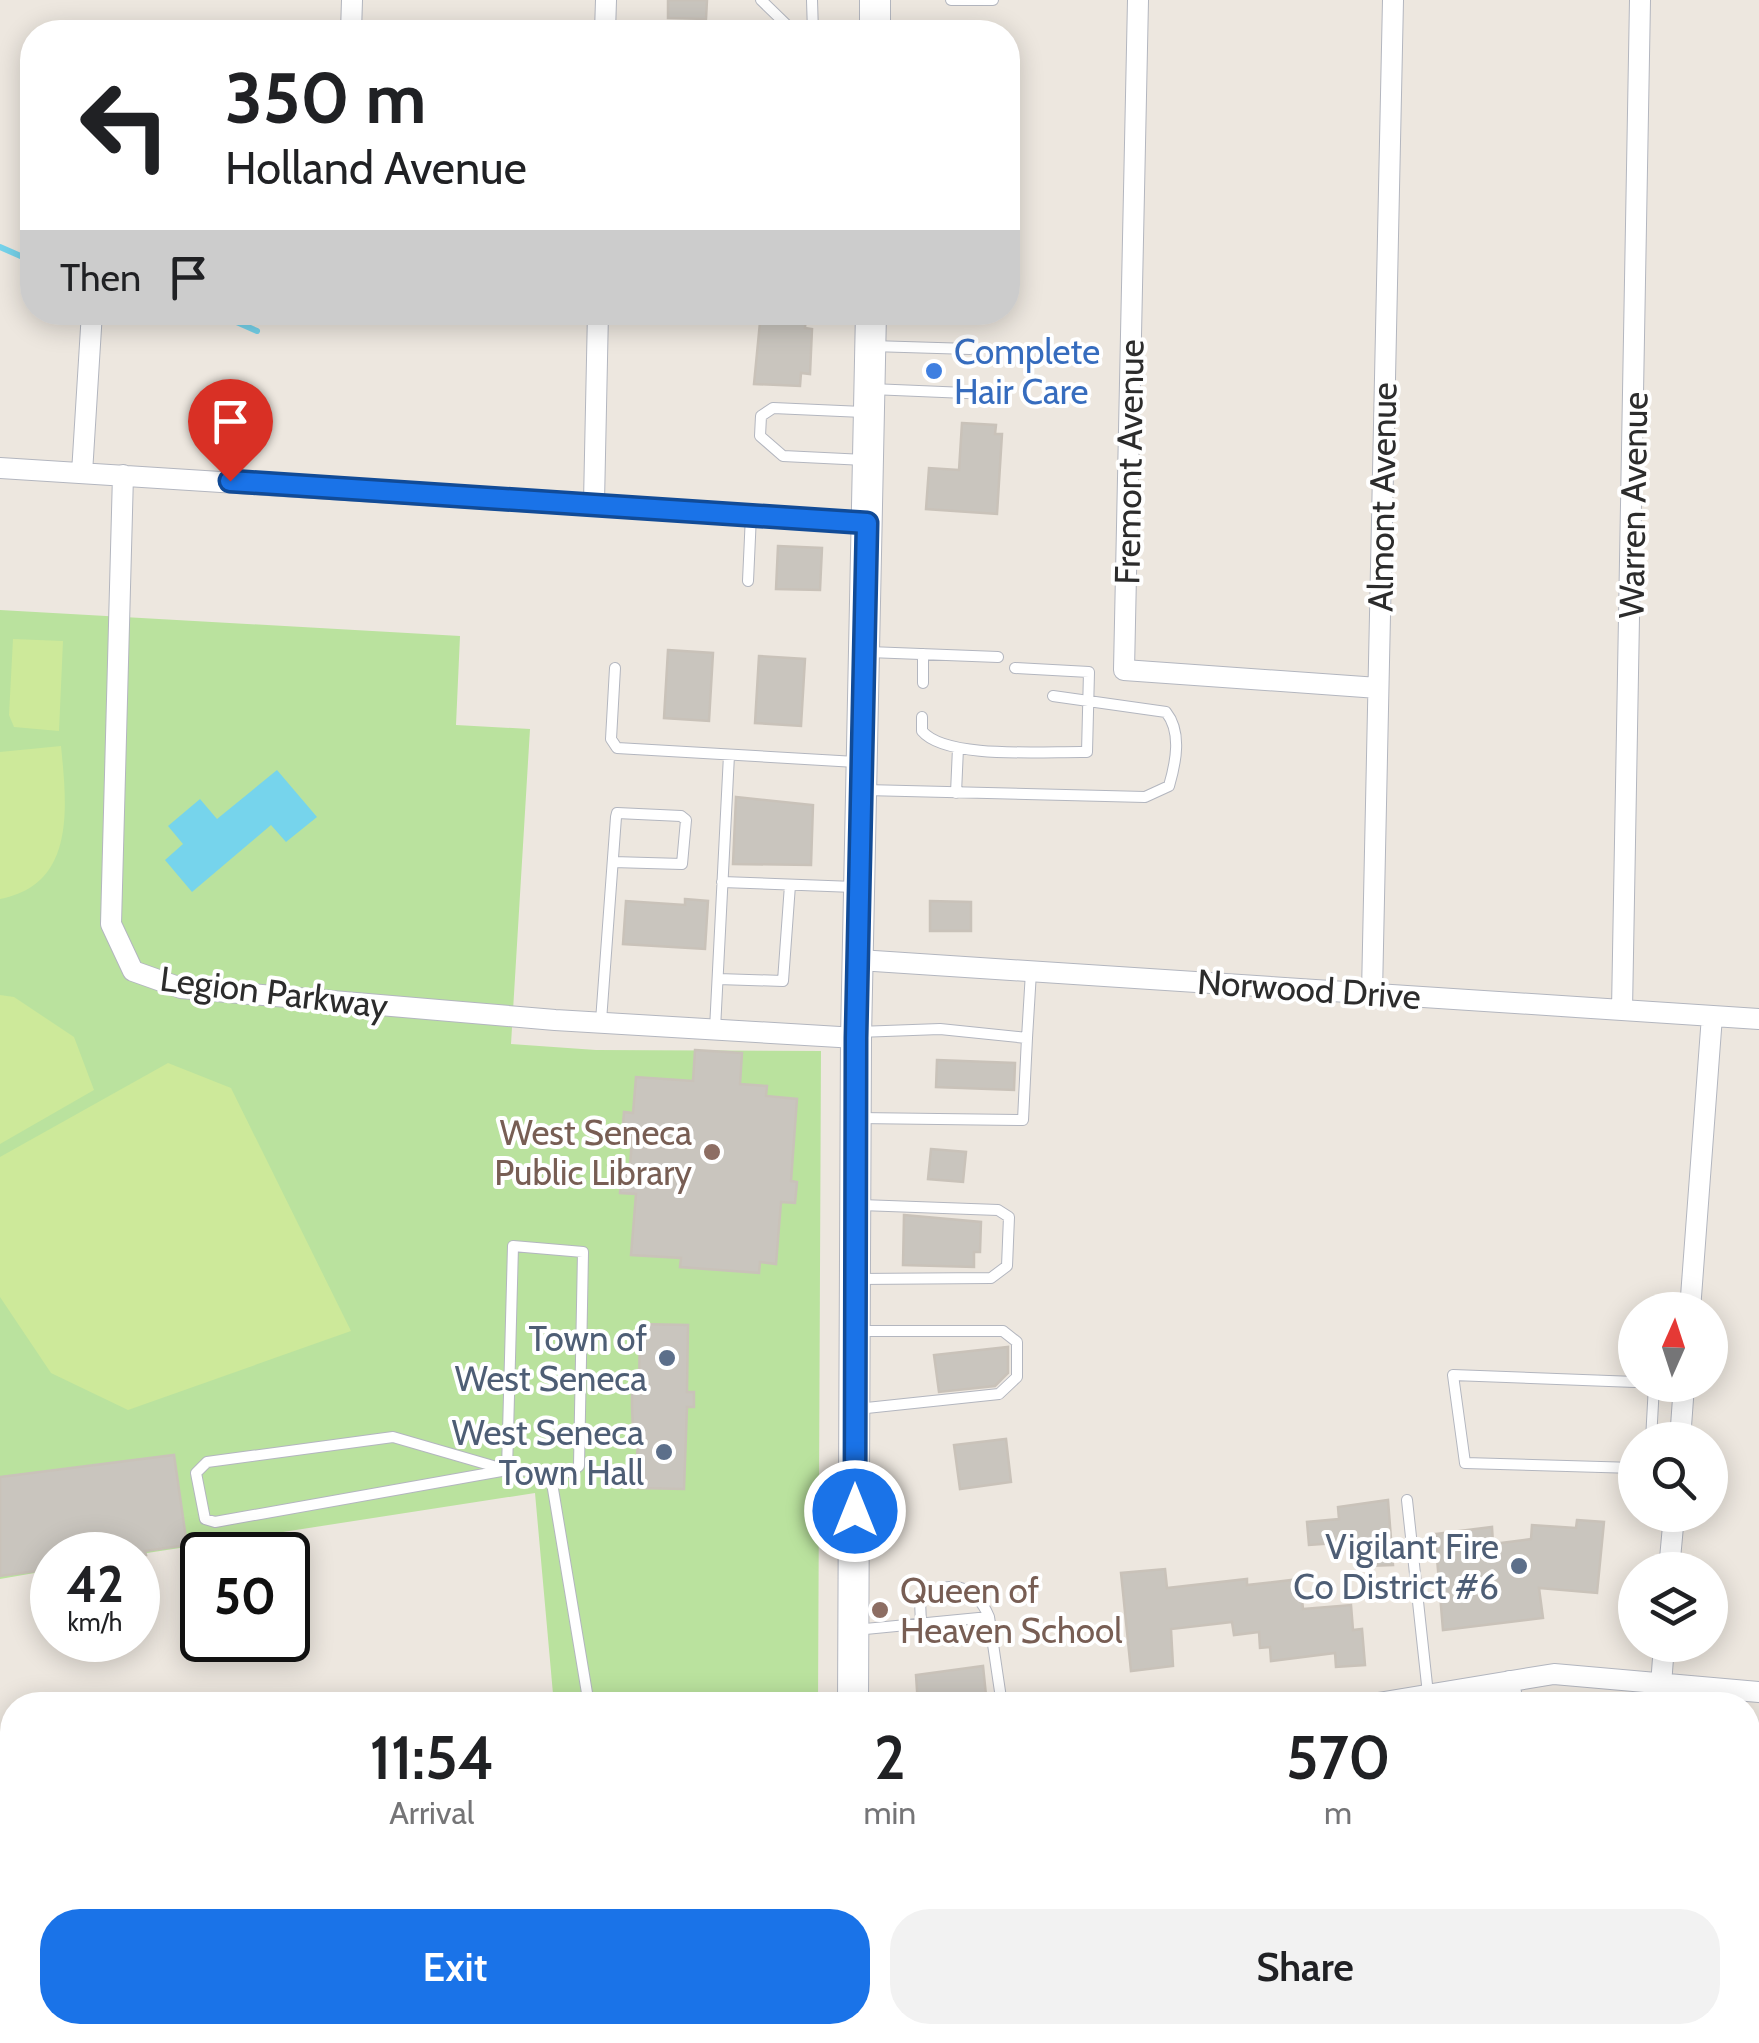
<!DOCTYPE html>
<html lang="en">
<head>
<meta charset="utf-8">
<style>
	body { margin:0; font-family:Cabin,sans-serif; background:#f2f2f2; color:#202124; height:100vh; display:flex; flex-direction:column; font-size:38px; white-space:nowrap }
	* { box-sizing:border-box; margin:0 }
	p { font-size:32px; color:#757577 }
	.icon { flex:none; width:55px; height:55px; fill:none; stroke:currentColor; stroke-width:2; stroke-linecap:round; stroke-linejoin:round }
	.map { position:relative; flex:1; overflow:hidden }
	.sheet { position:absolute; left:0px; top:1692px; width:1760px; height:352px; display:flex; flex-direction:column; background:#fff; border-radius:40px 40px 0 0; box-shadow:0 5px 25px #0003 }
	.sheet>* { flex:none }
	.hud { position:absolute; left:20px; top:20px; width:1000px; height:305px; border-radius:40px; box-shadow:0 5px 25px #0003; background:#fff; color:#202124; overflow:hidden }
	.needle { width:65px; rotate:3deg }
	.tools { position:absolute; left:1618px; top:1292px; display:grid; gap:20px }
	.tools a { display:grid; place-items:center; width:110px; height:110px; border-radius:50%; background:#fff; box-shadow:0 5px 25px #0003; font-size:50px }
	.speed { position:absolute; left:30px; top:1532px; display:flex; gap:20px; font-size:50px; font-weight:700; text-align:center }
	.speed>* { display:grid; place-content:center; width:130px; height:130px; border-radius:50%; background:#fff; box-shadow:0 5px 25px #0003; line-height:1 }
	.speed small { font-size:25px; font-weight:400 }
	.speed .limit { border:5px solid #111; border-radius:15px; background:#fff; color:#111 }
	.pin { position:absolute; display:grid; place-items:center; width:85px; height:85px; color:#fff; margin:-102px -42px; border-radius:50% 50% 50% 0; rotate:-45deg; box-shadow:0 0 10px #0007 }
	.pin .icon { rotate:45deg }
	.me { position:absolute; width:110px; margin:-55px; rotate:0deg; stroke-linejoin:round; filter:drop-shadow(0 0 8px #0008) }
	.turn { display:flex; align-items:center; gap:35px; height:210px; padding:0 40px; font-size:45px }
	.turn .icon { width:130px; height:130px; stroke-width:2.5 }
	.turn b { display:block; font-size:70px; line-height:85px }
	.then { display:flex; align-items:center; height:95px; padding:0 40px; background:#0003; gap:20px; font-size:38px }
	.eta { display:flex; justify-content:space-evenly; align-items:center; height:170px; text-align:center }
	.eta b { font-size:60px; font-weight:600; line-height:70px }
	.cta { display:flex; gap:20px; margin-top:auto; padding:20px 40px }
	.cta a { flex:1; height:115px; border-radius:40px; background:#1a73e8; color:#fff; font-size:40px; font-weight:600; line-height:115px; text-align:center }
	.cta a+a { background:#f2f2f2; color:#202124 }
	.map>svg:first-child { display:block }
	.green { fill:#bae29e }
	.pitch { fill:#cde99a }
	.water { fill:#76d4ec }
	.lines { fill:none; stroke-linecap:round; stroke-linejoin:round }
	.stream { stroke:#76d4ec; stroke-width:6 }
	.building { fill:#c9c5be; stroke:#c9c2b9; stroke-width:2.5 }
	.service-casing { stroke:#b3b6bf; stroke-width:12 }
	.minor-casing { stroke:#b3b6bf; stroke-width:22 }
	.secondary-casing { stroke:#b3b6bf; stroke-width:32 }
	.service { stroke:#fff; stroke-width:10 }
	.minor { stroke:#fff; stroke-width:20 }
	.secondary { stroke:#fff; stroke-width:30 }
	.route-casing { stroke:#114b97; stroke-width:25 }
	.route { stroke:#1a73e8; stroke-width:18 }
	.shop-dot { fill:#3f7fe0; stroke:#fff; stroke-width:4 }
	.education-dot { fill:#8d6e63; stroke:#fff; stroke-width:4 }
	.service-dot { fill:#5c6f8a; stroke:#fff; stroke-width:4 }
	.labels { text-anchor:middle; dominant-baseline:central; stroke-width:8; stroke-linejoin:round; paint-order:stroke }
	.shop-label { font-size:35px; fill:#366cbe; stroke:#fff; text-anchor:start }
	.street-label { font-size:35px; fill:#2c2c2c; stroke:#fff }
	.education-label { font-size:35px; fill:#785e54; stroke:#fff; text-anchor:end }
	.service-label { font-size:35px; fill:#4e5e75; stroke:#fff; text-anchor:end }
</style>
</head>
<body>
<div class="map">
<svg width="1759" height="2043" viewBox="0 0 1759 2043">
	<rect width="100%" height="100%" fill="#ede7df"/>
	<!-- green -->
	<path class="green" d="M0,610L460,636L456,725L530,729L511,1044L596,1050L821,1051L818,1705H554L535,1493L134,1555H52V1570L0,1579Z"/>
	<!-- pitch -->
	<path class="pitch" d="M13,639L63,641L59,731L14,727L9,715Z
		M61,746C67,807 76,885 0,899V752Z
		M0,995L14,997L74,1037L94,1090L0,1144Z
		M168,1063L231,1088L351,1331L128,1410L51,1373L0,1297V1157Z"/>
	<!-- water -->
	<path class="water" d="M277,770L317,817L286,842L271,825L192,892L165,860L183,844L168,826L200,799L217,819Z"/>
	<g class="lines">
		<!-- stream -->
		<path class="stream" d="M0,247L32,261
			M214,312L257,331"/>
	</g>
	<!-- building -->
	<path class="building" d="M668,0H707L706,19L668,18Z
		M761,312L806,314L805,328L812,329L810,374L801,373L800,386L754,384Z
		M962,423L996,425L995,434H1002L997,514L926,509L929,468L959,470Z
		M778,546L822,548L820,590L776,589Z
		M668,650L713,653L709,721L664,718Z
		M759,656L805,659L801,726L755,723Z
		M736,797L813,805L811,865L733,864Z
		M685,899L708,901L705,949L623,944L626,901L685,905Z
		M930,901L971,902V931H930Z
		M695,1050L742,1053L740,1084L767,1086L766,1096L797,1099L791,1181L797,1182L795,1203L781,1202L776,1264L760,1262L759,1273L680,1267L681,1258L631,1255L636,1194L620,1193L622,1166L630,1167L632,1138L622,1137L624,1112L633,1113L636,1077L693,1081Z
		M937,1060L1015,1063L1014,1090L936,1087Z
		M931,1149L966,1152L963,1182L928,1179Z
		M904,1215L981,1222L980,1252H974V1267L903,1265Z
		M640,1324L688,1325L687,1392H694V1407H687L684,1489L636,1488L638,1432H633L632,1406V1391H639Z
		M1008,1347V1373L995,1386L939,1392L934,1355Z
		M1006,1439L1011,1482L960,1489L954,1445Z
		M174,1455L187,1545L145,1551L146,1555H52V1569L0,1576V1477Z
		M1388,1500L1393,1565L1368,1566L1366,1541L1309,1545L1307,1522L1339,1519L1338,1507Z
		M1577,1520L1604,1522L1597,1593L1539,1588L1543,1618L1443,1630L1435,1534L1492,1527L1493,1544L1531,1539L1532,1525L1576,1528Z
		M1165,1569L1167,1588L1247,1579V1585L1300,1579L1303,1609L1351,1605L1353,1630L1362,1629L1365,1665L1336,1667L1335,1653L1271,1661L1270,1647L1260,1648L1259,1632L1234,1635L1232,1622L1171,1629L1173,1666L1131,1671L1121,1573Z
		M983,1666L987,1705H918L916,1675Z"/>
	<g class="lines">
		<defs>
			<path id="service" d="M761,0L794,32
				M812,0L813,32
				M951,0H993
				M872,346L970,349
				M871,389L990,394
				M863,412L773,408L761,416L760,436L783,456L865,460
				M748,581L751,515
				M869,652L998,657
				M615,668L611,739L617,748L856,762
				M923,683V654
				M922,717V731C946,760 1048,751 1087,752L1089,672L1015,668
				M865,790L1145,797L1169,786C1176,762 1182,732 1166,712L1053,696
				M956,793L958,748
				M722,882L854,887
				M718,979L783,981L790,885
				M601,1021L616,817L617,813L681,816L686,820L682,864L613,862
				M715,1029L729,755
				M858,1032L940,1029L1027,1038L1023,1120L858,1118
				M1027,1038L1031,972
				M513,1246L583,1252L579,1466L571,1472L507,1470Z
				M858,1279L991,1278L1007,1266L1009,1217L998,1210L861,1205
				M1635,1382L1453,1375L1465,1463L1635,1468
				M857,1409L999,1394L1017,1377V1342L1003,1331H857
				M393,1437L507,1470L215,1522L205,1519L196,1473L207,1462Z
				M1651,1440L1654,1385
				M550,1471L589,1705
				M1407,1500L1428,1694
				M921,1624L920,1600C948,1577 976,1585 989,1617
				M855,1630L989,1617L1002,1705
				M715,2032L716,2043
				M549,2043L588,2039L596,2032"/>
			<path id="minor" d="M1138,0L1124,670L1378,688
				M351,32L352,0
				M605,32L606,0
				M0,468L867,523
				M82,473L92,312
				M123,475L111,924L133,971L181,988L555,1020L856,1038
				M594,502L598,312
				M859,960L1759,1019
				M1372,993L1393,0
				M1622,1010L1640,0
				M1690,1310L1712,1016
				M1680,1440L1684,1385
				M1669,1570L1674,1515
				M1509,1681L1513,1705
				M1661,1685L1664,1645
				M1366,1705L1554,1674L1759,1692
				M0,1940L12,1939
				M1567,2032L1568,2043"/>
			<path id="secondary" d="M875,32V0
				M853,1705L856,1038L871,312
				M847,2043L848,2032"/>
		</defs>
		<!-- service casing -->
		<use href="#service" class="service-casing"/>
		<!-- minor casing -->
		<use href="#minor" class="minor-casing"/>
		<!-- secondary casing -->
		<use href="#secondary" class="secondary-casing"/>
		<!-- service -->
		<use href="#service" class="service"/>
		<!-- minor -->
		<use href="#minor" class="minor"/>
		<!-- secondary -->
		<use href="#secondary" class="secondary"/>
	</g>
	<g class="lines">
		<defs>
			<path id="route" d="M230,481L867,523L856,1038L855,1511"/>
		</defs>
		<!-- route casing -->
		<use href="#route" class="route-casing"/>
		<!-- route -->
		<use href="#route" class="route"/>
	</g>
	<!-- markers -->
	<circle class="shop-dot" cx="934" cy="371" r="10"/>
	<g class="education-dot">
		<circle cx="712" cy="1152" r="10"/>
		<circle cx="880" cy="1610" r="10"/>
	</g>
	<g class="service-dot">
		<circle cx="667" cy="1358" r="10"/>
		<circle cx="664" cy="1452" r="10"/>
		<circle cx="1519" cy="1566" r="10"/>
	</g>
	<g class="labels">
		<!-- shop labels -->
		<g class="shop-label">
			<text x="954" y="351">Complete<tspan x="954" dy="40">Hair Care</tspan></text>
		</g>
		<!-- street labels -->
		<g class="street-label">
			<text transform="translate(1129 462) rotate(-89)">Fremont Avenue</text>
			<text transform="translate(1382 497) rotate(-89)">Almont Avenue</text>
			<text transform="translate(1633 505) rotate(-89)">Warren Avenue</text>
			<text transform="translate(1309 989) rotate(4)">Norwood Drive</text>
			<text transform="translate(274 992) rotate(7)">Legion Parkway</text>
		</g>
		<!-- education labels -->
		<g class="education-label">
			<text x="692" y="1132">West Seneca<tspan x="692" dy="40">Public Library</tspan></text>
			<text x="900" y="1590" text-anchor="start">Queen of<tspan x="900" dy="40">Heaven School</tspan></text>
		</g>
		<!-- service labels -->
		<g class="service-label">
			<text x="647" y="1338">Town of<tspan x="647" dy="40">West Seneca</tspan></text>
			<text x="644" y="1432">West Seneca<tspan x="644" dy="40">Town Hall</tspan></text>
			<text x="1499" y="1546">Vigilant Fire<tspan x="1499" dy="40">Co District #6</tspan></text>
		</g>
	</g>
</svg>
<div class="tools">
<a><svg class="needle" viewBox="-14 -14 28 28"><path d="M0-13l5 13h-10z" fill="#e53935"/><path d="M0 13l5-13h-10z" fill="#757577"/></svg></a>
<a><svg class="icon" aria-label="search" viewBox="0 0 24 24"><circle cx="10" cy="10" r="6"/><path d="M15 15l6 6"/></svg></a>
<a><svg class="icon" aria-label="layers" viewBox="0 0 24 24"><path d="M12 4l9 5-9 5-9-5zM3 14l9 5 9-5"/></svg></a>
</div>
<div class="speed"><div>42<small>km/h</small></div><div class="limit">50</div></div>
<div class="pin" style="left:230px;top:481px;background:#d93025"><svg class="icon" aria-label="arrive" viewBox="0 0 24 24"><path d="M6 21V4h12l-3 4 3 4H6"/></svg></div>
<svg class="me" style="left:855px;top:1511px" viewBox="-20 -20 40 40"><circle r="17" fill="#1a73e8" stroke="#fff" stroke-width="3"/><path d="M0-11L8 9 0 5-8 9z" fill="#fff"/></svg>
<div class="hud">
<div class="turn"><svg class="icon" aria-label="left" viewBox="0 0 24 24"><path d="M17 20v-9H6M10 6l-5 5 5 5"/></svg><div><b>350 m</b>Holland Avenue</div></div>
<div class="then">Then<svg class="icon" aria-label="arrive" viewBox="0 0 24 24"><path d="M6 21V4h12l-3 4 3 4H6"/></svg></div>
</div>
<section class="sheet">
<div class="eta">
<div><b>11:54</b><p>Arrival</p></div>
<div><b>2</b><p>min</p></div>
<div><b>570</b><p>m</p></div>
</div>
<div class="cta"><a>Exit</a><a>Share</a></div>
</section>
</div>
</body>
</html>
